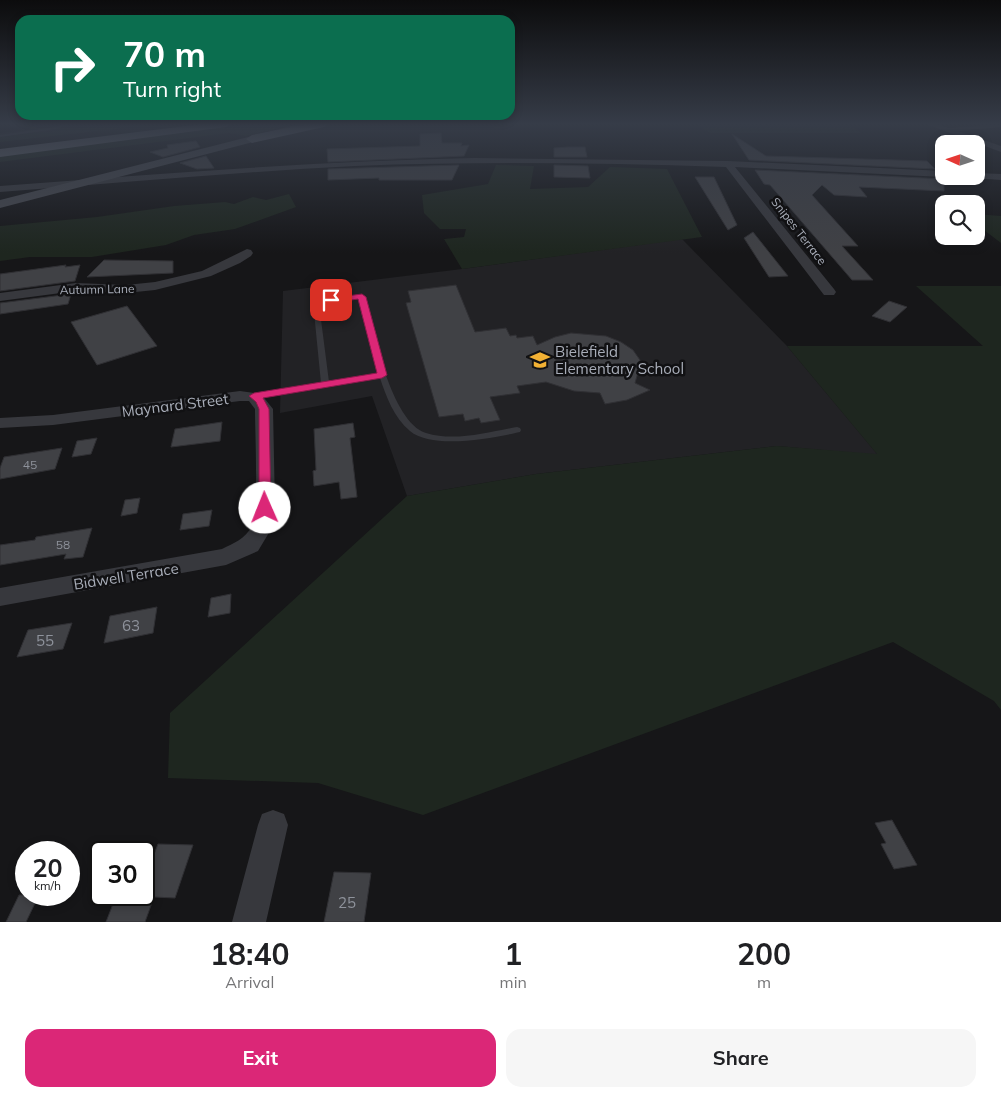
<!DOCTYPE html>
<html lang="en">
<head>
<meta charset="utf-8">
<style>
	body { margin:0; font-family:Mulish,sans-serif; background:#f6f6f6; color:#202124; height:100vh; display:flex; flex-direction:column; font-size:19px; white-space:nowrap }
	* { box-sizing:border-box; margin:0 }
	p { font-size:16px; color:#757577 }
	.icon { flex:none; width:28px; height:28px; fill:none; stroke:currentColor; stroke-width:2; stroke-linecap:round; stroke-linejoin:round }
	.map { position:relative; height:922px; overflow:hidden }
	.drawer { display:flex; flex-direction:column; background:#fff; flex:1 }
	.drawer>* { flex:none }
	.top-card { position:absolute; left:15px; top:15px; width:500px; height:105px; border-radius:15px; box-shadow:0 2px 8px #0003; background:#0b6e4f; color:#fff; overflow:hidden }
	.needle { width:32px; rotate:273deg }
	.controls { position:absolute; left:935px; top:135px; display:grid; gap:10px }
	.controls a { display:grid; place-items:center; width:50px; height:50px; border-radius:10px; background:#fff; box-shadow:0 2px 8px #0003; font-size:25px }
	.speed { position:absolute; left:15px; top:841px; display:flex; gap:10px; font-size:25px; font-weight:700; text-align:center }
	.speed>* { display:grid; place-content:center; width:65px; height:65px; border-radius:50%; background:#fff; box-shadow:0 2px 8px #0003; line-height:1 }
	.speed small { font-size:12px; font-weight:400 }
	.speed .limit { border:2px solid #111; border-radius:8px; background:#fff; color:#111 }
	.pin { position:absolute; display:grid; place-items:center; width:42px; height:42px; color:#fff; margin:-21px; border-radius:10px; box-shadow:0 2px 8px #0006 }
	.me { position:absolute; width:55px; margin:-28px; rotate:359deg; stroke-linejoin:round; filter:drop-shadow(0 0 4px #0008) }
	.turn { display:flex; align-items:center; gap:18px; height:105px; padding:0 25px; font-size:22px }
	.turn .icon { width:65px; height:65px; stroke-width:2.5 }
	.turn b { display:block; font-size:35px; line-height:42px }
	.eta { display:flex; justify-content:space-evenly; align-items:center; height:85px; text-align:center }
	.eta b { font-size:30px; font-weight:700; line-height:35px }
	.action { display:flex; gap:10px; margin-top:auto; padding:10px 25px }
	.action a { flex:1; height:58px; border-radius:15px; background:#db2777; color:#fff; font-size:20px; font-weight:700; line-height:58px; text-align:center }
	.action a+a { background:#f6f6f6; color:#202124 }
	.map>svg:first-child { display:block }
	.built { fill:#222225 }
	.green { fill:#1e261f }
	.building { fill:#404145; stroke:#303034 }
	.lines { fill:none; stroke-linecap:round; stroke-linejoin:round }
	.lane { fill:#37383d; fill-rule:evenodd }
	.street { fill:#37383d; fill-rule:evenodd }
	.secondary { fill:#45474d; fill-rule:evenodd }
	.highway { fill:#63666e; fill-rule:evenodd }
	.route { fill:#db2777; stroke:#8e194d }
	.labels { text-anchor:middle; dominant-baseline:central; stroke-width:5; stroke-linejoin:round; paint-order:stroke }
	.far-street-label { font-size:12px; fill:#a8adb8; stroke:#111113 }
	.number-label { font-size:12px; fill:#8e929b }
	.poi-label { font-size:15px; fill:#a8adb8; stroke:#111113; text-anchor:start }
	.street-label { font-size:15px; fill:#a8adb8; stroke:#111113 }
	.near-number-label { font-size:15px; fill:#8e929b }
</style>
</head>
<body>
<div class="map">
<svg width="1001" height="922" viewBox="0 0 1001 922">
	<rect width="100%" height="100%" fill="#161618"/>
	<!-- built -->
	<path class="built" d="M11,124H113L0,137V133L27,130L35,125L9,127Z
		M682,239L787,346L878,455L777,446L536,474L407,496L372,396L280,413L283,291L462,269Z"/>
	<!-- green -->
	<path class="green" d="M113,124H160L0,142V137Z
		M246,124H296L246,136L229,133L0,162V155Z
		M696,124H848L861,133H710Z
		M496,165L534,166L530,189L588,187L610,167L667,169L702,237L462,269L444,239L464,237L466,229H440L424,213L422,195L488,184Z
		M289,194L296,207L235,229L194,235L166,245L92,257H30L0,261V226L97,217L174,206L225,202L234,204L253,197L266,200Z
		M976,214L1001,216V243L976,224Z
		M916,286H1001V710L994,701L893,642L423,815L318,783L168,778L170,713L407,496L536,474L777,446L877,454L787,346H983Z"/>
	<!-- building -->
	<path class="building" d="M441,133L442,143H462L461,146L469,145L464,156L328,162L327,149L420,146V134Z
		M732,134L766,156L927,161L935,169L749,160Z
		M196,141L200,147L163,157L150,152L168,148L167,145Z
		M568,147H585L587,157H554V148Z
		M206,156L214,168L197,169L180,163Z
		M459,165L452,180H379V178L328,180V169Z
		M554,165L588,166L590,178L554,177Z
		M755,170L944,179V191L859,187L867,197L834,195L822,185L812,195L858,246H842L873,280H852L770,185L764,184Z
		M695,177H714L737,225L728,230Z
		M753,232L788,276L769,277L744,238Z
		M104,260L173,261V273L87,277Z
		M66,265L65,267L80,265L75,281L0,291V274Z
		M456,285L475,332L506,328L510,336L516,335L517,338L533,336L537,345L555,337L571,333L606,336L621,342L633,350L640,360V365L635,383L650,390L627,400L605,404L600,393L574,391L546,382L517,386L520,393L490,397L500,420L481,423L479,418L465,421L463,414L439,417L406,303L411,302L408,291Z
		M71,294L68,304L0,314V303Z
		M889,301L907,307L890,322L872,316Z
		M127,306L157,346L97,365L71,322Z
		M222,422L220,441L171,447L175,429Z
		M353,423L355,437L350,438L357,497L341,499L339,482L314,486L313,471L316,470L314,429Z
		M97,438L91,454L72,457L77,441Z
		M62,448L55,469L0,479V468L4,457Z
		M140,498L137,513L121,516L125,500Z
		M212,510L209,526L180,530L183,514Z
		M92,528L83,557L64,559L66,554L0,565V545L35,540L36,537Z
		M231,594L230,613L208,617L211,598Z
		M157,607L153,633L104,643L110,616Z
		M72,623L63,649L17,657L28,630Z
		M892,820L917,865L894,869L881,844L886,843L875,823Z
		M158,844L193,845L175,898L154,897L145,922H106L116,896L137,897L138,895H144V880Z
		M334,872L371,873L364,922H324Z
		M19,895H39L26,922H6Z"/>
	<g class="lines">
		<!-- lane -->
		<path class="lane" d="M66,124H70L56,129L0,137V135L55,127Z
			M362,295L365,297C373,330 391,422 426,433C455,442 488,432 517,427L520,428L521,430L520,432C494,438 432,450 410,431C394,418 386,396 380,378L254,398H251L250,396L254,394L321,383L313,302L316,300ZM359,299L379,373L329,382L319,304Z"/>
		<!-- street -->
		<path class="street" d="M926,124H936L949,128L1001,124V127L958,131L1001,146V152Z
			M474,158L728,161L944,171V176H946L944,177L735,167L834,289L836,292L834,295H824L726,167C602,163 478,161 355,166C236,172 118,183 0,192V186C158,174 316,161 474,158Z
			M976,173L1001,174V180L973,178L971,176H976Z
			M247,249L251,250L253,253L251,256L240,263L211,276L155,290L126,293L76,291L0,301V293L76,283L126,285L155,282L202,271Z
			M240,391L261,394L273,409L275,508L273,526L258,551L226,565L0,606V588L222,549C234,543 245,539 252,526C259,512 255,430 255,409L249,401H240L53,425L0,428V418L53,415Z
			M273,810L284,814L288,825L266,922H232L258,825L262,814Z"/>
		<!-- secondary -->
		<path class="secondary" d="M299,124H316L314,126L0,208V200Z"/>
		<!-- highway -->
		<path class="highway" d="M202,124H232L226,127L0,157V149Z
			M309,124H330L324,127L252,143L246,139L252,135Z"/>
	</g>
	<!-- sky -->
	<linearGradient id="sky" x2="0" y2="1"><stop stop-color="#0c0c0d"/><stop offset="0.49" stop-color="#363c48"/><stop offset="1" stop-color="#363c48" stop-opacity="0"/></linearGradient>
	<rect width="1001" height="253" fill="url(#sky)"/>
	<!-- route -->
	<path class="route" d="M362,294L366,297L387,375L382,378L263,398L269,409L271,508L269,512H261L259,508V409L256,402L249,396L254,393L377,373L358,299L331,303L327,300L331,298Z"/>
	<!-- icons -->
	<defs>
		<symbol id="school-bare" viewBox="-9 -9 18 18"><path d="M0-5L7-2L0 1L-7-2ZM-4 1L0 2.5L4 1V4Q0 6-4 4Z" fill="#f2b134" stroke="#111113" stroke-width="2.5" paint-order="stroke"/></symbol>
	</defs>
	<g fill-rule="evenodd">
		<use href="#school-bare" x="526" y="346" width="28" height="28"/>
	</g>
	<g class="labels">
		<!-- far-street labels -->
		<g class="far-street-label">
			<text transform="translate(799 231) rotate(52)">Snipes Terrace</text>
			<text transform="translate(97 289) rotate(-1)">Autumn Lane</text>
		</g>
		<!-- number labels -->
		<g class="number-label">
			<text x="30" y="464">45</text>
			<text x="63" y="544">58</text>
		</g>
		<!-- poi labels -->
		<g class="poi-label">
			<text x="555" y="351">Bielefield<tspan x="555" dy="17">Elementary School</tspan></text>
		</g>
		<!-- street labels -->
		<g class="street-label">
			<text transform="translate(175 405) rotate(-7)">Maynard Street</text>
			<text transform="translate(126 576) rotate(-9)">Bidwell Terrace</text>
		</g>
		<!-- near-number labels -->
		<g class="near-number-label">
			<text x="131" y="625">63</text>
			<text x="45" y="640">55</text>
			<text x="347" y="902">25</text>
		</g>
	</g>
</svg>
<div class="controls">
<a><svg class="needle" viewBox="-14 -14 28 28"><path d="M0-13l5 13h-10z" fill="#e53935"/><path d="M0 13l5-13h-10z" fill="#757577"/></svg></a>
<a><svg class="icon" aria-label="search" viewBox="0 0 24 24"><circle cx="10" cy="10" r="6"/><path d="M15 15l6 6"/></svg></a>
</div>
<div class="speed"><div>20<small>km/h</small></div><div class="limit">30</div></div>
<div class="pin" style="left:331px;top:300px;background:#d93025"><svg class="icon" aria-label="arrive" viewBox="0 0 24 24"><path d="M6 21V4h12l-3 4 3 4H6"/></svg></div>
<svg class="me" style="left:265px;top:508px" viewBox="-20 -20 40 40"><circle r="19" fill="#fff"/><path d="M0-13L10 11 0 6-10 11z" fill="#db2777"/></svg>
<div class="top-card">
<div class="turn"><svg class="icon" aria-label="right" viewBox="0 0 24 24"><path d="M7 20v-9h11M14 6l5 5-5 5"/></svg><div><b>70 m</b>Turn right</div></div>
</div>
</div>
<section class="drawer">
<div class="eta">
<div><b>18:40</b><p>Arrival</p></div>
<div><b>1</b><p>min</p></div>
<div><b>200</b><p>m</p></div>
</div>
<div class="action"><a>Exit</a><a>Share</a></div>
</section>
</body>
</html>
